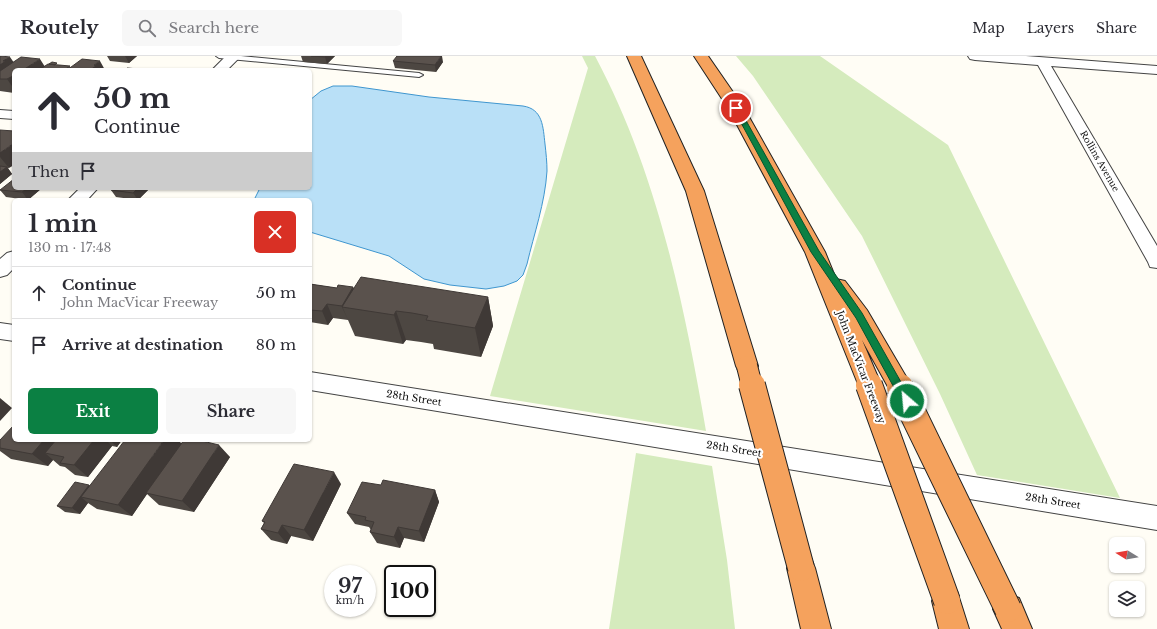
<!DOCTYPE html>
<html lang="en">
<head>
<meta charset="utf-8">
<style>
	body { margin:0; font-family:"Libre Baskerville",serif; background:#f7f7f7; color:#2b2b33; height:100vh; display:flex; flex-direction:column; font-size:15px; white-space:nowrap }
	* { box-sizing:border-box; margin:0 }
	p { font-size:13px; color:#7c7c81 }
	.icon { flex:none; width:22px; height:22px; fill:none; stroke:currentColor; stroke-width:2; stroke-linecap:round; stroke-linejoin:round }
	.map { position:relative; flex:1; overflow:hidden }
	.sheet { position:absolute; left:12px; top:142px; width:300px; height:244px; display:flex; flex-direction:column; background:#fff; border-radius:6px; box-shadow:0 1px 3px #0004 }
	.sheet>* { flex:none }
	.banner { position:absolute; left:12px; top:12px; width:300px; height:122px; border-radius:6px; box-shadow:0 1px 3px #0004; background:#fff; color:#2b2b33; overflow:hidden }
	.needle { width:26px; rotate:281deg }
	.tools { position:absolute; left:1109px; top:481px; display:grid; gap:8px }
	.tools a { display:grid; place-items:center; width:36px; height:36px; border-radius:6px; background:#fff; box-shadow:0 1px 3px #0004; font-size:20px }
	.speed { position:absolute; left:324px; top:509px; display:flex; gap:8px; font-size:20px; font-weight:700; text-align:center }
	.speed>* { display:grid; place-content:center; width:52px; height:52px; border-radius:50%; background:#fff; box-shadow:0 1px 3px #0004; line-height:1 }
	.speed small { font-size:10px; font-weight:400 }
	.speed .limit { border:2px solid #111; border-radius:6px; background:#fff; color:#111 }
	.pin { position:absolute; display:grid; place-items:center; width:34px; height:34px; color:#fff; margin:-17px; border:2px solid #fff; border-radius:50%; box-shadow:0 1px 4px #0007 }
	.me { position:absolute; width:44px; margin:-22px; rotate:333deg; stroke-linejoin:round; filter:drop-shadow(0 0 3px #0008) }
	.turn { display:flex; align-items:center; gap:14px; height:84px; padding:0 16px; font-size:18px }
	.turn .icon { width:52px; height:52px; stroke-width:2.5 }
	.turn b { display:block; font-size:28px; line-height:34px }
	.then { display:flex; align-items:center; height:38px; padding:0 16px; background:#0003; gap:8px; font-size:15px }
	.round { display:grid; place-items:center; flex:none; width:42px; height:42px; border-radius:6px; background:#f7f7f7 }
	.headline { display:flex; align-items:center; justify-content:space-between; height:68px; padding:0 16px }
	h1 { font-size:24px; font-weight:700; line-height:30px }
	.cta { display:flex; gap:8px; margin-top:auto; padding:8px 16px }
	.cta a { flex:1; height:46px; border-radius:6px; background:#0b8043; color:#fff; font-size:16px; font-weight:700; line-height:46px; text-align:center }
	.cta a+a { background:#f7f7f7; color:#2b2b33 }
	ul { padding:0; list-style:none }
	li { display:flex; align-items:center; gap:12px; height:52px; padding:0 16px; border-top:1px solid #e1e1e2 }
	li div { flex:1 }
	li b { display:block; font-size:15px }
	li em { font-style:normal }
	header { display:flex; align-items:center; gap:24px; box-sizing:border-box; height:56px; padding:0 20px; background:#fff; border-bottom:1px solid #e1e1e2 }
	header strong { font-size:19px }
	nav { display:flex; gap:22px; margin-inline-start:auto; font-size:14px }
	.search { width:280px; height:36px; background:#f7f7f7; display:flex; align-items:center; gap:10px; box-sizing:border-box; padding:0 14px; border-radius:6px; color:#7c7c81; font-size:15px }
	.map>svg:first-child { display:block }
	.green { fill:#d5ebbd }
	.water { fill:#b9e0f7; stroke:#3f96cf }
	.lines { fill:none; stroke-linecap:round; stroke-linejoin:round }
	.service-casing { stroke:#444; stroke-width:2 }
	.minor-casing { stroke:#444; stroke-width:2 }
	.motorway-casing { stroke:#222; stroke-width:2 }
	.service { fill:#fff; fill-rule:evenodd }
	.minor { fill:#fff; fill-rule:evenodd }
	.motorway { fill:#f5a25d; fill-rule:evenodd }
	.motorway-bridge-far1-casing { stroke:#222; stroke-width:22; stroke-linecap:butt }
	.motorway-bridge-casing { stroke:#222; stroke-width:28; stroke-linecap:butt }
	.motorway-bridge-far1 { stroke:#f5a25d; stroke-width:20 }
	.motorway-bridge { stroke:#f5a25d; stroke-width:26 }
	.wall { fill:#4d4742 }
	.shaded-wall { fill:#3f3936 }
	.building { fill:#5a524d; stroke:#3f3936 }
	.route { fill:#0b8043; stroke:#07532c }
	.labels { text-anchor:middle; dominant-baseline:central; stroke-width:4; stroke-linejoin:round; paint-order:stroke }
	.far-street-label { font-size:9px; fill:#111; stroke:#fff }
	.street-label { font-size:10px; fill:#111; stroke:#fff }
</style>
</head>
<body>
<header>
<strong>Routely</strong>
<div class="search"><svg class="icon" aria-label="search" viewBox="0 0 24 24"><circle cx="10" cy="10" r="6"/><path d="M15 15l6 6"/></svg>Search here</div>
<nav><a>Map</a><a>Layers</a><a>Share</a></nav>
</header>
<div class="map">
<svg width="1157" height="573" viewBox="0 0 1157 573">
	<rect width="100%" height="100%" fill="#fffdf5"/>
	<!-- green -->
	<path class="green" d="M582,0H595C657,116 684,247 706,375L490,340L588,12Z
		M736,0H820L948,89L1120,442L977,419L940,338L862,180L753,20Z
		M636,397L712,410L727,504L735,573H609Z"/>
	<!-- water -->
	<path class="water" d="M333,30H352L429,41L523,50C543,53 543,71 545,88C546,97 547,106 547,115C545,147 534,178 527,208L523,219L517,225L504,230L486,233L450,229L424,223L389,200L310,176V144H254L260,132H310V44L321,35Z"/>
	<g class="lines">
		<defs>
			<path id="service" d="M216,0H241L419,17L423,19L419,21L219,2Z"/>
			<path id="minor" d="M226,0H241L227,14H212Z
				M968,0H1026L1157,10V18L1051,10L1157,190V212L1150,211L1148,206L1038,9L975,4L970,3Z
				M0,54L14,55V63L0,62Z
				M80,132H98L87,144H68Z
				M14,195V212L7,219L0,221V203L7,197Z
				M0,267L14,269V285L0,283Z
				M310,316L1157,450V474L310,334Z"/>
			<path id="motorway" d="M627,0H641L704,135L758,310L755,316L747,319L739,316L736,310L686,135Z
				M694,0H708L744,52L825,196L836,223L845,225L867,254L908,324L912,331L908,338L900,340L892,338L862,284L880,326L876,333L868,335L860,333L805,196L728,52Z
				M801,498L811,502L815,512L831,573H801L787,512L791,502Z
				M947,530L957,535L969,573H939L932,545L937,535Z
				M1008,538L1019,542L1032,573H1002L993,553L997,542Z"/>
		</defs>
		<!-- service casing -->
		<use href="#service" class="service-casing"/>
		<!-- minor casing -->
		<use href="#minor" class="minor-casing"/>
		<!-- motorway casing -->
		<use href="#motorway" class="motorway-casing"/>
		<!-- service -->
		<use href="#service" class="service"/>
		<!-- minor -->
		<use href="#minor" class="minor"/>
		<!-- motorway -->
		<use href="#motorway" class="motorway"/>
		<defs>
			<path id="motorway-bridge-far1" d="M747,310L752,330
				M868,326L870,330"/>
			<path id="motorway-bridge" d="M752,329L801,512
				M869,329L947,545
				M900,331L1008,553"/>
		</defs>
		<!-- motorway-bridge-far1 casing -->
		<use href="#motorway-bridge-far1" class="motorway-bridge-far1-casing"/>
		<!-- motorway-bridge casing -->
		<use href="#motorway-bridge" class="motorway-bridge-casing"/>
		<!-- motorway-bridge-far1 -->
		<use href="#motorway-bridge-far1" class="motorway-bridge-far1"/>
		<!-- motorway-bridge -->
		<use href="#motorway-bridge" class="motorway-bridge"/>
	</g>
	<!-- wall -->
	<path class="wall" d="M0,0L13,6L45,10L58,9L71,11L105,14H14V37L0,35Z
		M107,0H137L129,7L110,5Z
		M301,0H335L327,8L303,6Z
		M393,5L443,6L436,16L395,12Z
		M0,74L9,112H8L12,118L0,128Z
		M42,132L28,144L6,141L0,134Z
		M113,132H148L149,133L138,144L116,141L111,134Z
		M310,228L337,232L353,231L354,233L488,241L493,270L481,301L434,293L433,288L421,286L406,284L403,288L355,280L348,264L333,262L328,269L310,266Z
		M0,384H122L117,391L112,390L88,421L75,419L65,411L60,410L53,404L48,410L11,403L0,395Z
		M182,388L230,401L194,456L159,449L147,438L132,460L97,453L88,447L80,458L65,456L57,450L89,429L90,430Z
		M341,428L313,485L291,480L287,488L271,484L261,473L264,467L262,465Z
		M381,429L435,434L439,446L424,486L404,482L400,492L377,487L370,476L371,474L369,471L355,468L347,457Z"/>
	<!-- shaded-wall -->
	<path class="shaded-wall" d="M125,0H137L129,7Z
		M326,0H335L327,8L325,1Z
		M441,0H442L443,6L436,16L435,9Z
		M10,1L19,14L14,20V33L7,23H0V9L3,5Z
		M40,3L47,14H23Z
		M100,5L105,14H90L94,9Z
		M14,87V109L9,112L0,101V97Z
		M7,111L12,118L0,128V116Z
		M28,132H42L28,144L22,136Z
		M138,132H148L149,133L138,144L133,137Z
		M353,231L359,245L342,251L348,264L342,250Z
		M488,241L493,270L481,301L475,272Z
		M327,248L333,262L328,269L322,255Z
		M396,255L406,284L403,288L394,259Z
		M0,342L12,352L0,365Z
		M44,384H69L45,397L53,404L48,410L32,398Z
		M94,384H106L112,390L88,421L74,409Z
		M110,384H122L117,391Z
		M164,384H178L182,388L146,437L147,438L132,460L118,449Z
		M219,389L230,401L194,456L182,445Z
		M334,416L341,428L313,485L304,474Z
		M89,429L97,435L81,441L88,447L80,458L72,452Z
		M435,434L439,446L424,486L419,475Z
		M282,469L291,480L287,488L278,477Z
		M398,471L404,482L400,492L394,481Z"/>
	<!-- building -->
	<path class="building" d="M0,0H1L10,1L3,5H6L0,9Z
		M311,0H326L325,1Z
		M397,0H441L435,9L393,5Z
		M21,1L40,3L23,14H14V20H13L7,23H0V15Z
		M82,3L100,5L94,9L96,10L90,14H67Z
		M52,6L57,7L55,9L49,8Z
		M48,8L70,10L64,14H39Z
		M127,12L150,14H125Z
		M0,74L14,75V87L0,97Z
		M0,110L7,111L0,116Z
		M14,123V132H28L22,136L0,134Z
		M113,132H138L133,137L111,134Z
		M361,221L488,241L475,272L426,264L428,260L412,257L396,255L394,259L342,251Z
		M310,228L337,232L338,229L353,231L342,250L327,248L322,255L310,254Z
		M14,369V384H44L32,398L0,392V384Z
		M56,384H94L74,409L60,407L64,401L45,397Z
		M125,384H164L118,449L81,441Z
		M184,384H198L219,389L182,445L146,437Z
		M294,408L334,416L304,474L282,469L278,477L261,473L265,466L262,465Z
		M383,424L435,434L419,475L398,471L394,481L370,476L374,466L365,464L366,461L347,457L362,426L381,429Z
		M75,426L89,429L72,452L57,450Z"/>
	<!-- route -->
	<path class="route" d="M736,50L739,52L819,195L862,257L910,342L912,345L910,348H903L856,262L811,196L733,52Z"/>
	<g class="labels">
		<!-- far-street labels -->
		<g class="far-street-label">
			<text transform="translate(1100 105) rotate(60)">Rollins Avenue</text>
		</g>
		<!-- street labels -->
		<g class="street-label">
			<text transform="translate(861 311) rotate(69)">John MacVicar Freeway</text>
			<text transform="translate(414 342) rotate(9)">28th Street</text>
			<text transform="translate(734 393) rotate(9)">28th Street</text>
			<text transform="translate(1053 445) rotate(9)">28th Street</text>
		</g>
	</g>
</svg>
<div class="tools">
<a><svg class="needle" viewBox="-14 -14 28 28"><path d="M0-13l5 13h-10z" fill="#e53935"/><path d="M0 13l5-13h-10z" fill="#7c7c81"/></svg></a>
<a><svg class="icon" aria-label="layers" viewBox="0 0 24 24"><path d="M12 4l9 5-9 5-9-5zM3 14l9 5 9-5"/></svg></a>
</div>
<div class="speed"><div>97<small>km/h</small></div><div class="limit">100</div></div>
<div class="pin" style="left:736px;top:52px;background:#d93025"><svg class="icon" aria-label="arrive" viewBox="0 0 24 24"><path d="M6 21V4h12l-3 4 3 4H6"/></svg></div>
<svg class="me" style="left:907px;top:345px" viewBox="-20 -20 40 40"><circle r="17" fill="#0b8043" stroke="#fff" stroke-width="3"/><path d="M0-11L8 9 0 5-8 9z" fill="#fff"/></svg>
<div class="banner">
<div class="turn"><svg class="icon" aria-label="ahead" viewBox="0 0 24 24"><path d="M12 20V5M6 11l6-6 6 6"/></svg><div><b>50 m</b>Continue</div></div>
<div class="then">Then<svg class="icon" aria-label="arrive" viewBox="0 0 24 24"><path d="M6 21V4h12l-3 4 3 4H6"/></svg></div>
</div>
<section class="sheet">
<div class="headline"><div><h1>1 min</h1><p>130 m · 17:48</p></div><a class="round" style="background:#d93025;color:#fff"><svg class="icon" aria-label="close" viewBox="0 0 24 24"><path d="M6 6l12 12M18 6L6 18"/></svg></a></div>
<ul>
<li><svg class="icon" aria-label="ahead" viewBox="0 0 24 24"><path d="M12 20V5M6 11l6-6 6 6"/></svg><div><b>Continue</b><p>John MacVicar Freeway</p></div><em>50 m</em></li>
<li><svg class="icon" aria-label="arrive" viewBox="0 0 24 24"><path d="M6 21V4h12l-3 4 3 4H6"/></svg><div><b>Arrive at destination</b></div><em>80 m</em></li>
</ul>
<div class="cta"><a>Exit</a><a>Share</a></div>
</section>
</div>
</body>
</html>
